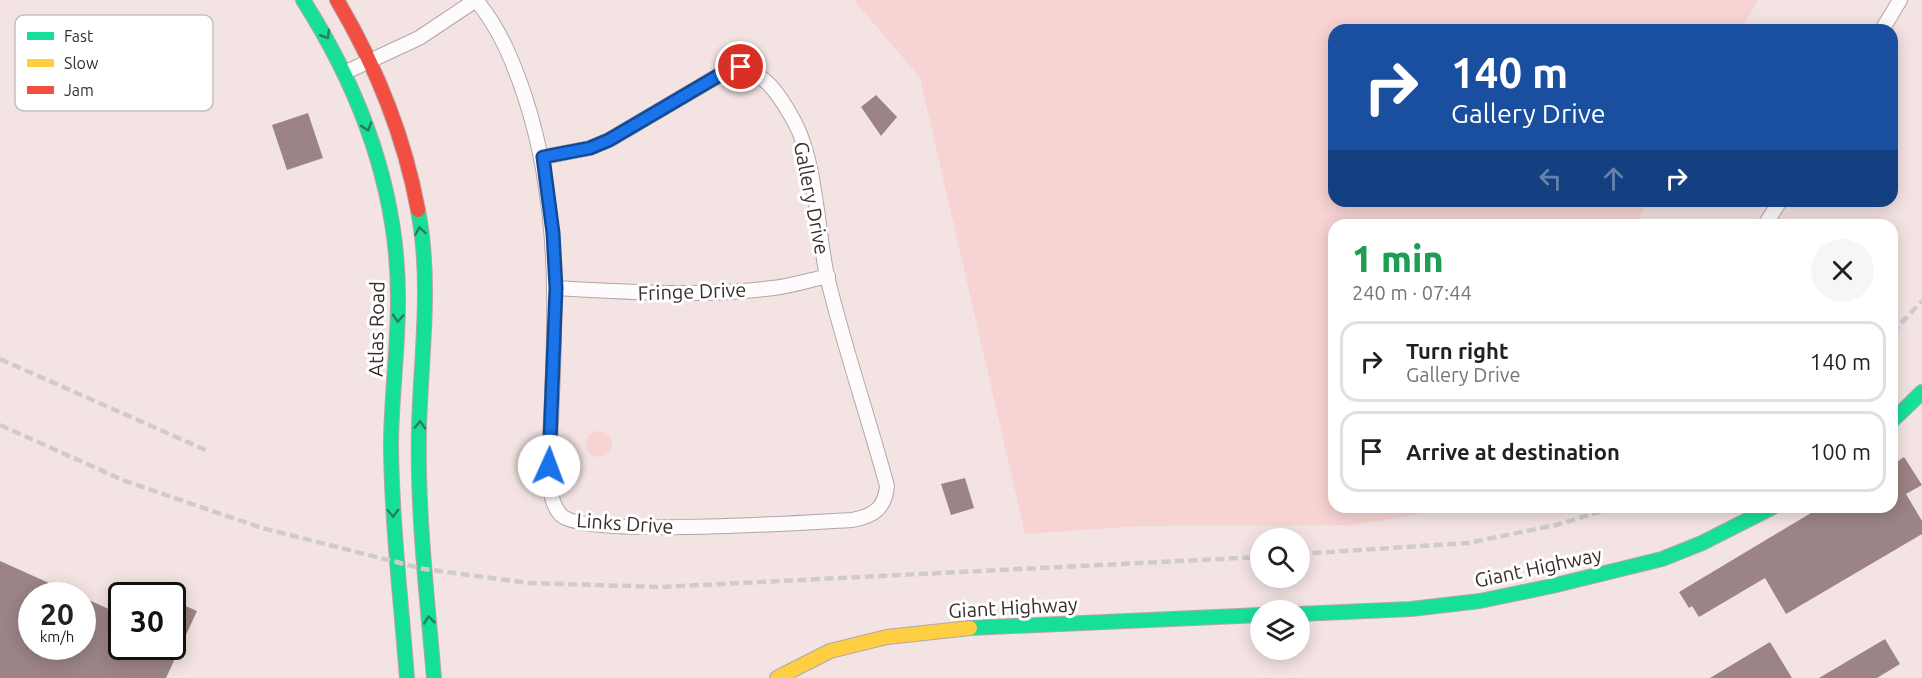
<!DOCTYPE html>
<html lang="en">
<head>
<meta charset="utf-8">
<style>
	body { margin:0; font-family:Ubuntu,sans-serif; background:#f6f6f6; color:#202124; height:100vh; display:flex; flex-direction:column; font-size:22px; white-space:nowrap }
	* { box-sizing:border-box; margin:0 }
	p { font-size:20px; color:#757577 }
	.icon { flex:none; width:33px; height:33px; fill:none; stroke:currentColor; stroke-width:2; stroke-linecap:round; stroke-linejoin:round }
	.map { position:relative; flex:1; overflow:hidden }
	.sheet { position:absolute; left:1328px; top:219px; width:570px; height:294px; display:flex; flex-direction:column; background:#fff; border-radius:18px; box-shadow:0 3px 15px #0003 }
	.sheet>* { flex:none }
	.guide { position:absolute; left:1328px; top:24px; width:570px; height:183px; border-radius:18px; box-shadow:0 3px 15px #0003; background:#1a4fa0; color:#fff; overflow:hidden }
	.tools { position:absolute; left:1250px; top:528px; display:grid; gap:12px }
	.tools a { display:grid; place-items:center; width:60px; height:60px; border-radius:50%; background:#fff; box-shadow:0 3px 15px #0003; font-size:30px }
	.speed { position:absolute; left:18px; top:582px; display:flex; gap:12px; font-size:30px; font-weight:700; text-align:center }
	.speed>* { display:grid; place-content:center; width:78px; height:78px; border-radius:50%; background:#fff; box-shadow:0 3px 15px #0003; line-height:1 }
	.speed small { font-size:15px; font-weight:400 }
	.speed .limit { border:3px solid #111; border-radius:9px; background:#fff; color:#111 }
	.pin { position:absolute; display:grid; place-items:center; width:51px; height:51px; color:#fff; margin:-26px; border:3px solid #fff; border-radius:50%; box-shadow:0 2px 6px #0007 }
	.me { position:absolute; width:66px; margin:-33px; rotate:2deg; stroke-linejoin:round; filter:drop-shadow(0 0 4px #0008) }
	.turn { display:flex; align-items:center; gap:21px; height:126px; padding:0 24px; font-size:27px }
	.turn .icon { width:78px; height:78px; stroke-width:2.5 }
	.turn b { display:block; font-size:42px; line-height:51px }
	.lanes { display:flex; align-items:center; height:57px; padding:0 24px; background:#0003; justify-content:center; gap:30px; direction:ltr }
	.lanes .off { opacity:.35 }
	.round { display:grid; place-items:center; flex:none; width:63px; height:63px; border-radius:32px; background:#f6f6f6 }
	.headline { display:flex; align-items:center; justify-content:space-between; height:102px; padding:0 24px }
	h1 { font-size:36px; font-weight:800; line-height:45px; color:#1e9e55 }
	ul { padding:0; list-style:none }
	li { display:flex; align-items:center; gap:18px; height:81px; margin:0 12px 9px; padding:0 12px; border:3px solid #e0e0e0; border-radius:18px }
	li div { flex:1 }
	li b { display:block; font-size:22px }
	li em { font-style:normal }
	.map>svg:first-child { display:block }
	.green { fill:#f7d4d3 }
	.building { fill:#9c8486 }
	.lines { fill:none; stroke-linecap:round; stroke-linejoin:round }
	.street-casing { stroke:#b3a6a6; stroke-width:16 }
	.fast-casing { stroke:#b3a6a6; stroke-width:16 }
	.slow-casing { stroke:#b3a6a6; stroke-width:16 }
	.jam-casing { stroke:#b3a6a6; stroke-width:16 }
	.street { stroke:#fdfbfb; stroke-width:14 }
	.fast { stroke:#16e098; stroke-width:14 }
	.slow { stroke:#ffcf43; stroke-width:14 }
	.jam { stroke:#f24e42; stroke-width:14 }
	.rail { stroke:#d0cbcb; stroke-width:4.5; stroke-dasharray:9 4.5; stroke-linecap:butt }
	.oneway { stroke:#297e5d }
	.route-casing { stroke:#114b97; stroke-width:15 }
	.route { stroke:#1a73e8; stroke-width:10 }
	.labels { text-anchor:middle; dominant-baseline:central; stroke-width:6; stroke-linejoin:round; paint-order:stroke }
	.street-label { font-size:20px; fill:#392e2d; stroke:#fff }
	.key { fill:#fff; stroke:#c4c0c0; stroke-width:1.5 }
	.key-label { font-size:16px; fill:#392e2d }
</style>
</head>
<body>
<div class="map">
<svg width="1922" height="678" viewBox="0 0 1922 678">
	<rect width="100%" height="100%" fill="#f4e3e3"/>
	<!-- green -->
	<path class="green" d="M854,0H1758L1741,30H1334V201H1648L1635,225H1334V507H1458L1355,525L1140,526L1025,534L920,78Z
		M586 444a13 13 0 1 1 26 0a13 13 0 1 1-26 0Z"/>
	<!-- building -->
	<path class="building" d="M876,95L897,117L881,136L861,107Z
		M308,113L323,158L287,170L272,125Z
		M1904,457L1922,485L1906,494L1922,521V534L1786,614L1765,578L1699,617L1692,606L1689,608L1679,592L1821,507H1892V465Z
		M965,478L974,508L951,515L941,484Z
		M0,561L78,596H32V646H82V597L122,615V646H172V600L197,611L166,678H0Z
		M1885,639L1900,664L1877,678H1819Z
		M1770,642L1792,678H1710Z"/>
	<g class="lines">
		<defs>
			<path id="street" d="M476,0C500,29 513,61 525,97C565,219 554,340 549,466C550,481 549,503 561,515C583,538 809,522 852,520C873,516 885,509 887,486C868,416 844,347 827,276C817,230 816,161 794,121C779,94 761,64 728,70L609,140L590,148L543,157
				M1882,30L1900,0
				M346,72L419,38L476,0
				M1765,225L1780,201
				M556,288C626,292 704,297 773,288C791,286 810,280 828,276"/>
			<path id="fast" d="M303,0C361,91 399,193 398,302C398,351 391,399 391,447C392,524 401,601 407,678
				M418,210C432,283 421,355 419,428C417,512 427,595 434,678
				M1892,421L1922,392
				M1299,614L1411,609L1480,601L1552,586L1662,559L1702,543L1773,507
				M970,628L1260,615"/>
			<path id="slow" d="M777,678L830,651L887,637L970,628"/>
			<path id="jam" d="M337,0C376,66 404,135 418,210"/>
		</defs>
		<!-- street casing -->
		<use href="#street" class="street-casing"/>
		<!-- fast casing -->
		<use href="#fast" class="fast-casing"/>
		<!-- slow casing -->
		<use href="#slow" class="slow-casing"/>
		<!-- jam casing -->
		<use href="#jam" class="jam-casing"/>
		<!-- street -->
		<use href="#street" class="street"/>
		<!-- fast -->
		<use href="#fast" class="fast"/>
		<!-- slow -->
		<use href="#slow" class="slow"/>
		<!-- jam -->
		<use href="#jam" class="jam"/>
		<!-- rail -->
		<path class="rail" d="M1892,333L1922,301
			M0,359L210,452
			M0,425L125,481L262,528L424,569L529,583L661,587L1260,557
			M1299,554L1468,543L1556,525L1616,507"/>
	</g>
	<!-- one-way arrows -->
	<defs><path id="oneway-chevron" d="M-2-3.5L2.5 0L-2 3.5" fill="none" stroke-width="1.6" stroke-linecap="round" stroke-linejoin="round" transform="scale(1.5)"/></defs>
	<g class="oneway">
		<use href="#oneway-chevron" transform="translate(326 35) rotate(59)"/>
		<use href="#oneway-chevron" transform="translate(367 127) rotate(71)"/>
		<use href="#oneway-chevron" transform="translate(420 231) rotate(-99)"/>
		<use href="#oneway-chevron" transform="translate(398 318) rotate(93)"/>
		<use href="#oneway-chevron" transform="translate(420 425) rotate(-87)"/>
		<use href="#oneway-chevron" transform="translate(393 513) rotate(88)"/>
		<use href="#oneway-chevron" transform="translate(429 620) rotate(-96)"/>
	</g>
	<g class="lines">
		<defs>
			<path id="route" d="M549,466L556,288L553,233L543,157L590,148L609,140L728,70L741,67"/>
		</defs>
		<!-- route casing -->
		<use href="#route" class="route-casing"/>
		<!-- route -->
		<use href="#route" class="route"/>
	</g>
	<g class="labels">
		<!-- street labels -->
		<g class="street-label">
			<text transform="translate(812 198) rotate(79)">Gallery Drive</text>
			<text transform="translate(692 291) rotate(-2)">Fringe Drive</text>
			<text transform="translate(376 329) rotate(-89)">Atlas Road</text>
			<text transform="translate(625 523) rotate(4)">Links Drive</text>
			<text transform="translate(1538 567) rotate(-12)">Giant Highway</text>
			<text transform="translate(1013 607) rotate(-3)">Giant Highway</text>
		</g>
	</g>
	<!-- legend -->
	<rect x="15" y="15" width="198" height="96" rx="9" class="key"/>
	<rect x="27" y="32" width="27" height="8" fill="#16e098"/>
	<rect x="27" y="59" width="27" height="8" fill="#ffcf43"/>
	<rect x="27" y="86" width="27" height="8" fill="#f24e42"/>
	<g class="key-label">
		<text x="64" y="42">Fast</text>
		<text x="64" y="69">Slow</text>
		<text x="64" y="96">Jam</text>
	</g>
</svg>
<div class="tools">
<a><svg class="icon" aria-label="search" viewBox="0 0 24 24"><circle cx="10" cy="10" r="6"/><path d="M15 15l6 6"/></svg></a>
<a><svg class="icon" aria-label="layers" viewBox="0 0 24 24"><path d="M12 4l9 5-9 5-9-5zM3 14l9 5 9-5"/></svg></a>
</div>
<div class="speed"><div>20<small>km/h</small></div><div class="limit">30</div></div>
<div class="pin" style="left:741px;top:67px;background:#d93025"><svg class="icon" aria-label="arrive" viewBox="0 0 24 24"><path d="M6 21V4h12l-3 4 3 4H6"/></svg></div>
<svg class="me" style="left:549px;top:466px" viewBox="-20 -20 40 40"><circle r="19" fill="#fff"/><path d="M0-13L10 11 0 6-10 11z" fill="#1a73e8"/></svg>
<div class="guide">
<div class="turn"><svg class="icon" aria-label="right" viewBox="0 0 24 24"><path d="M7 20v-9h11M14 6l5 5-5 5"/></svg><div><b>140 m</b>Gallery Drive</div></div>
<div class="lanes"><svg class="icon off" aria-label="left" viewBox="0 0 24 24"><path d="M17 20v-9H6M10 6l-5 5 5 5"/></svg><svg class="icon off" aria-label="ahead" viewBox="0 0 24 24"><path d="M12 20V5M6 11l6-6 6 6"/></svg><svg class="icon" aria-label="right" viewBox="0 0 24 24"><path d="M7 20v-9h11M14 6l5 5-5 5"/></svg></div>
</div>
<section class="sheet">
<div class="headline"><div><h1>1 min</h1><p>240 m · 07:44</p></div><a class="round"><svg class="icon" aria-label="close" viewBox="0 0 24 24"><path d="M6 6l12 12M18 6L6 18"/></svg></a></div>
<ul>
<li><svg class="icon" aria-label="right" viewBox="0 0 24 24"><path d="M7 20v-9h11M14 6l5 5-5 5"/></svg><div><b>Turn right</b><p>Gallery Drive</p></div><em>140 m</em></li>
<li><svg class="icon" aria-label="arrive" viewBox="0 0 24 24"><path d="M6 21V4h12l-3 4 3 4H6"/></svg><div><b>Arrive at destination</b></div><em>100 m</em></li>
</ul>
</section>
</div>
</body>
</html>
